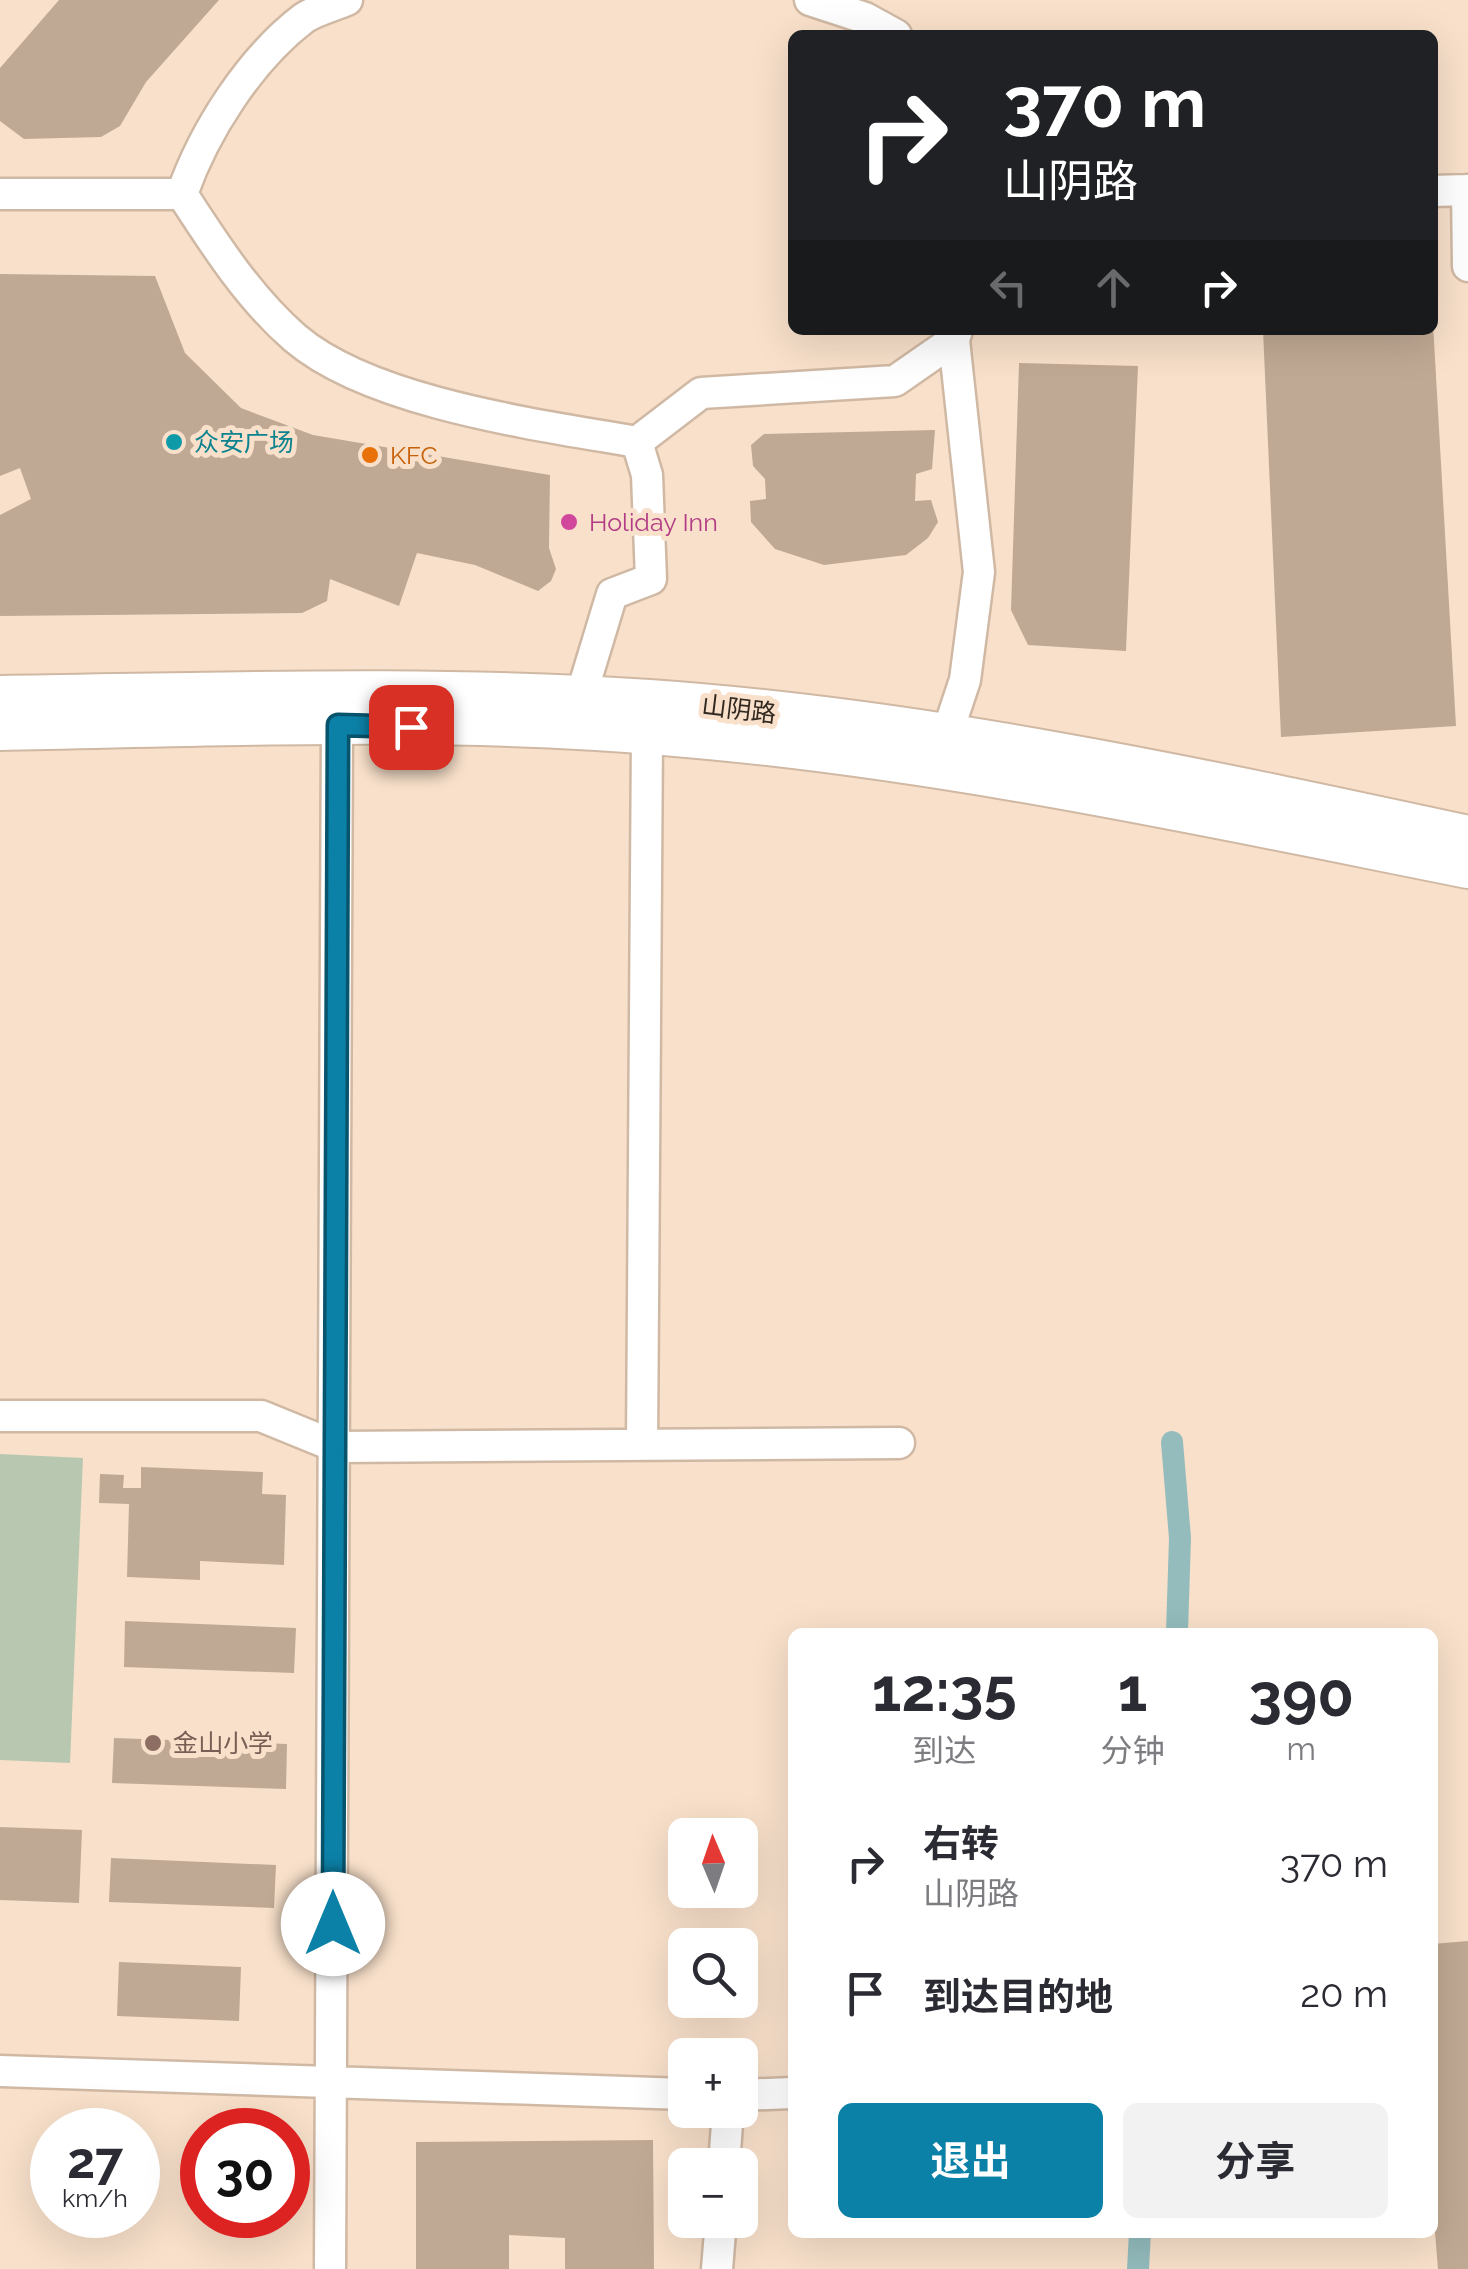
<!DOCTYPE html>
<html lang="zh">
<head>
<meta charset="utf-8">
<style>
	body { margin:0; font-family:Raleway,"Noto Sans SC",sans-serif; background:#f2f2f3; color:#2b2b33; height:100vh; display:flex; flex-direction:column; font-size:38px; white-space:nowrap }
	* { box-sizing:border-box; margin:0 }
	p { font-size:32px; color:#7c7c81 }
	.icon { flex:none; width:55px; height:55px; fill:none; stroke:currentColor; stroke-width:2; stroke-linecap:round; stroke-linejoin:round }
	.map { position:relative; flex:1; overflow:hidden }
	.details { position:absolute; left:788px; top:1628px; width:650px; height:610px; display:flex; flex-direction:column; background:#fff; border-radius:15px; box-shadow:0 10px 40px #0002 }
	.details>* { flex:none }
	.hud { position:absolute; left:788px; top:30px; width:650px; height:305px; border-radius:15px; box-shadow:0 10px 40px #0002; background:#202124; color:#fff; overflow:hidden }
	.needle { width:65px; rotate:358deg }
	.controls { position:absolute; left:668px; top:1818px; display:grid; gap:20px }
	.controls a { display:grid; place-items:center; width:90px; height:90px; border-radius:15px; background:#fff; box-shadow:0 10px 40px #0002; font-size:50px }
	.speed { position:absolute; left:30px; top:2108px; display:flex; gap:20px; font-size:50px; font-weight:700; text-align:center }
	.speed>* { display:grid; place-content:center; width:130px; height:130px; border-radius:50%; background:#fff; box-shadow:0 10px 40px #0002; line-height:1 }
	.speed small { font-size:25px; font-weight:400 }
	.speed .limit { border:15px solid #d22; background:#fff; color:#111 }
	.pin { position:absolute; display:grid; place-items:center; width:85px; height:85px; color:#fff; margin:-42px; border-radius:20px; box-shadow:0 5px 15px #0006 }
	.me { position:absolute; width:110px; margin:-55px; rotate:0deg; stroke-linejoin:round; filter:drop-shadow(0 0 8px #0008) }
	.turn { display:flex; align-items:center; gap:35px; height:210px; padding:0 50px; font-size:45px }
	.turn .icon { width:130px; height:130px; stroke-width:2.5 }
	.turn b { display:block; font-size:70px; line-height:85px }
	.lanes { display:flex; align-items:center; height:95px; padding:0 50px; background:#0003; justify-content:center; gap:50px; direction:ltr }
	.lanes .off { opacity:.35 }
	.eta { display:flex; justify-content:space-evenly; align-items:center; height:170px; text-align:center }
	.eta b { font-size:60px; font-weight:700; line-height:70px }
	.button { display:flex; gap:20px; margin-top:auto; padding:20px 50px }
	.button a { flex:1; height:115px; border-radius:15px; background:#0c81a7; color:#fff; font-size:40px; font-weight:700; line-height:115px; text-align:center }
	.button a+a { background:#f2f2f3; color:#2b2b33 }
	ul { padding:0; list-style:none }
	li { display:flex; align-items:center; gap:30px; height:130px; padding:0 50px }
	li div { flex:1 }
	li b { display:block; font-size:38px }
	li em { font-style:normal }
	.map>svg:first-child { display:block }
	.green { fill:#b8c7af }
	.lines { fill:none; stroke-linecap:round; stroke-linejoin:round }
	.canal { stroke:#94bcbd; stroke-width:22 }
	.building { fill:#c0a994 }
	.minor-casing { stroke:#d0b9a4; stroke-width:35 }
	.major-casing { stroke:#d0b9a4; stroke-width:42 }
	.minor { stroke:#fff; stroke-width:30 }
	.major { stroke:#fff; stroke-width:38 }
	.route-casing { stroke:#08546d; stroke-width:25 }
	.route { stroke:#0c81a7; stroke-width:18 }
	.culture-dot { fill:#0f9aa8; stroke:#f8e0ca; stroke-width:4 }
	.food-dot { fill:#e8710a; stroke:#f8e0ca; stroke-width:4 }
	.hotel-dot { fill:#d1479c; stroke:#f8e0ca; stroke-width:4 }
	.education-dot { fill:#8d6e63; stroke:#f8e0ca; stroke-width:4 }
	.labels { text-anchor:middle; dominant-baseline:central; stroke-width:10; stroke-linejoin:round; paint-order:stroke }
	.culture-label { font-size:25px; fill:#0d838f; stroke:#f8e0ca; text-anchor:start }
	.food-label { font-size:25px; fill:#c56008; stroke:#f8e0ca; text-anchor:start }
	.hotel-label { font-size:25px; fill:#b23c85; stroke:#f8e0ca; text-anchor:start }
	.street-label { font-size:25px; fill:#312820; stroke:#f8e0ca }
	.education-label { font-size:25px; fill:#785e54; stroke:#f8e0ca; text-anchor:start }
</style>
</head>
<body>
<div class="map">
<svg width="1468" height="2269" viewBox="0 0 1468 2269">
	<rect width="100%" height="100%" fill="#f8e0ca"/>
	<!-- green -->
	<path class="green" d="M0,1454L83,1458L70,1763L0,1760Z"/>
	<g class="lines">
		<!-- canal -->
		<path class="canal" d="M1172,1442L1180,1538L1177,1632
			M1138,2269L1140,2232"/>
	</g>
	<!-- building -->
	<path class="building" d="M59,0H219L146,82L120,126L101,137L24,139L0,121V68Z
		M0,274L155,276L185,353L241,408L313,435L550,475L549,548L556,569L551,581L538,591L475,565L417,553L399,606L330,579L327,601L302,613L0,616V515L31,499L20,468L0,476Z
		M1432,306L1456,726L1281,737L1263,330H1432Z
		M1019,363L1138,366L1126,651L1028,645L1011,610Z
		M935,430L932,469L916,474L915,501L931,500L938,522L928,538L906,555L824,565L775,549L751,522L750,501L766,499L765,479L753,466L751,445L764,434Z
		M141,1467L263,1472L262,1494L286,1495L284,1565L200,1561V1580L127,1577L129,1504L99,1503L100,1474L124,1475L123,1488H141Z
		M125,1621L296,1628L294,1673L124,1667Z
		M114,1738L287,1744L286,1789L112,1783Z
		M0,1827L82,1830L79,1903L0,1900Z
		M111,1858L276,1865L274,1908L109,1902Z
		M1468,1941V2269H1438L1432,2196V1944Z
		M119,1962L241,1967L239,2021L117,2016Z
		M653,2140L654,2269H565V2238L509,2235V2269H416V2142Z"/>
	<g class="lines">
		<defs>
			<path id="minor" d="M810,0L865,18L896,35
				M1467,190L1468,266
				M1432,191L1468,190
				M0,194H182
				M182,194C215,245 249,298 295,338C371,403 539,425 637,442L647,475L651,579L612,594L581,696
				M182,194C204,131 250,59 304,18C316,10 333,6 347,0
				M637,442L701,393L895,381L954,340L957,330
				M947,734L965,680L979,572L954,340
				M0,1416H261L337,1447L899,1443
				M642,1445L647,735
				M0,2071L685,2094
				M740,2095L792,2093
				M724,2165L728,2110
				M330,2269L337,725
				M717,2269L721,2220"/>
			<path id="major" d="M0,695C216,692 434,684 649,699C925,718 1199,777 1468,835
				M0,731C221,727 444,717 664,736C936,758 1201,816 1468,869"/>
		</defs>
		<!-- minor casing -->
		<use href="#minor" class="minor-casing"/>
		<!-- major casing -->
		<use href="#major" class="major-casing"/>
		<!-- minor -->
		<use href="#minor" class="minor"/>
		<!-- major -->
		<use href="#major" class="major"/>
	</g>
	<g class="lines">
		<defs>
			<path id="route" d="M333,1924L338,725L411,727"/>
		</defs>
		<!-- route casing -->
		<use href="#route" class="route-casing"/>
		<!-- route -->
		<use href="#route" class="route"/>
	</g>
	<!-- markers -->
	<circle class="culture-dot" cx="174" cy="442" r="10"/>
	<circle class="food-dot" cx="370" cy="455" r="10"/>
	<circle class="hotel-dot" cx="569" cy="522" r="10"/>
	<circle class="education-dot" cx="153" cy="1743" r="10"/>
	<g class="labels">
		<!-- culture labels -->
		<g class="culture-label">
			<text x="194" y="442">众安广场</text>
		</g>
		<!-- food labels -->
		<g class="food-label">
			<text x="390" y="455">KFC</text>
		</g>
		<!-- hotel labels -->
		<g class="hotel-label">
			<text x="589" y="522">Holiday Inn</text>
		</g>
		<!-- street labels -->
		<g class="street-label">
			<text transform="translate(739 709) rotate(7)">山阴路</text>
		</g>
		<!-- education labels -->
		<g class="education-label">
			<text x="173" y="1743">金山小学</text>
		</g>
	</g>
</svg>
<div class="controls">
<a><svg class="needle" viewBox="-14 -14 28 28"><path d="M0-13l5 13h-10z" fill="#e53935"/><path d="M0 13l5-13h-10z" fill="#7c7c81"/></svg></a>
<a><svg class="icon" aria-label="search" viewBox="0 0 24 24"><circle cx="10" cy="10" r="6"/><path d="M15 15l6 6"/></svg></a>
<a>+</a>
<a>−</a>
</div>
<div class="speed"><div>27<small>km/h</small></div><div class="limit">30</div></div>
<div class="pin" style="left:411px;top:727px;background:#d93025"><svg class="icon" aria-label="arrive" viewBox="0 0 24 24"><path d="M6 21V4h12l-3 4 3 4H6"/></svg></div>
<svg class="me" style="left:333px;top:1924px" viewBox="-20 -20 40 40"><circle r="19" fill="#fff"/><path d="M0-13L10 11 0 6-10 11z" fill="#0c81a7"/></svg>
<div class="hud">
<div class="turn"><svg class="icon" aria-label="right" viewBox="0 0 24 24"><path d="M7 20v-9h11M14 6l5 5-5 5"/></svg><div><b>370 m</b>山阴路</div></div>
<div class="lanes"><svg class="icon off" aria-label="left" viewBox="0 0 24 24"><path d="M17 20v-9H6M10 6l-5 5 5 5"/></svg><svg class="icon off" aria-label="ahead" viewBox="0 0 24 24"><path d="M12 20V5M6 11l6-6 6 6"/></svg><svg class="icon" aria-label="right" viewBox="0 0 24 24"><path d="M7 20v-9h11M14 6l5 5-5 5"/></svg></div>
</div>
<section class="details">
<div class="eta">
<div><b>12:35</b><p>到达</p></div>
<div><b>1</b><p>分钟</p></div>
<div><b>390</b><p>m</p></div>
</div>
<ul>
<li><svg class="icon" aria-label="right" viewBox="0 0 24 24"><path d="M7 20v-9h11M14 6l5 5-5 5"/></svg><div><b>右转</b><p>山阴路</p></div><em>370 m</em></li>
<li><svg class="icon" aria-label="arrive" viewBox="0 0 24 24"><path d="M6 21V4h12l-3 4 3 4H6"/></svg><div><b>到达目的地</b></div><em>20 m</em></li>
</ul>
<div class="button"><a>退出</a><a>分享</a></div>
</section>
</div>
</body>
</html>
